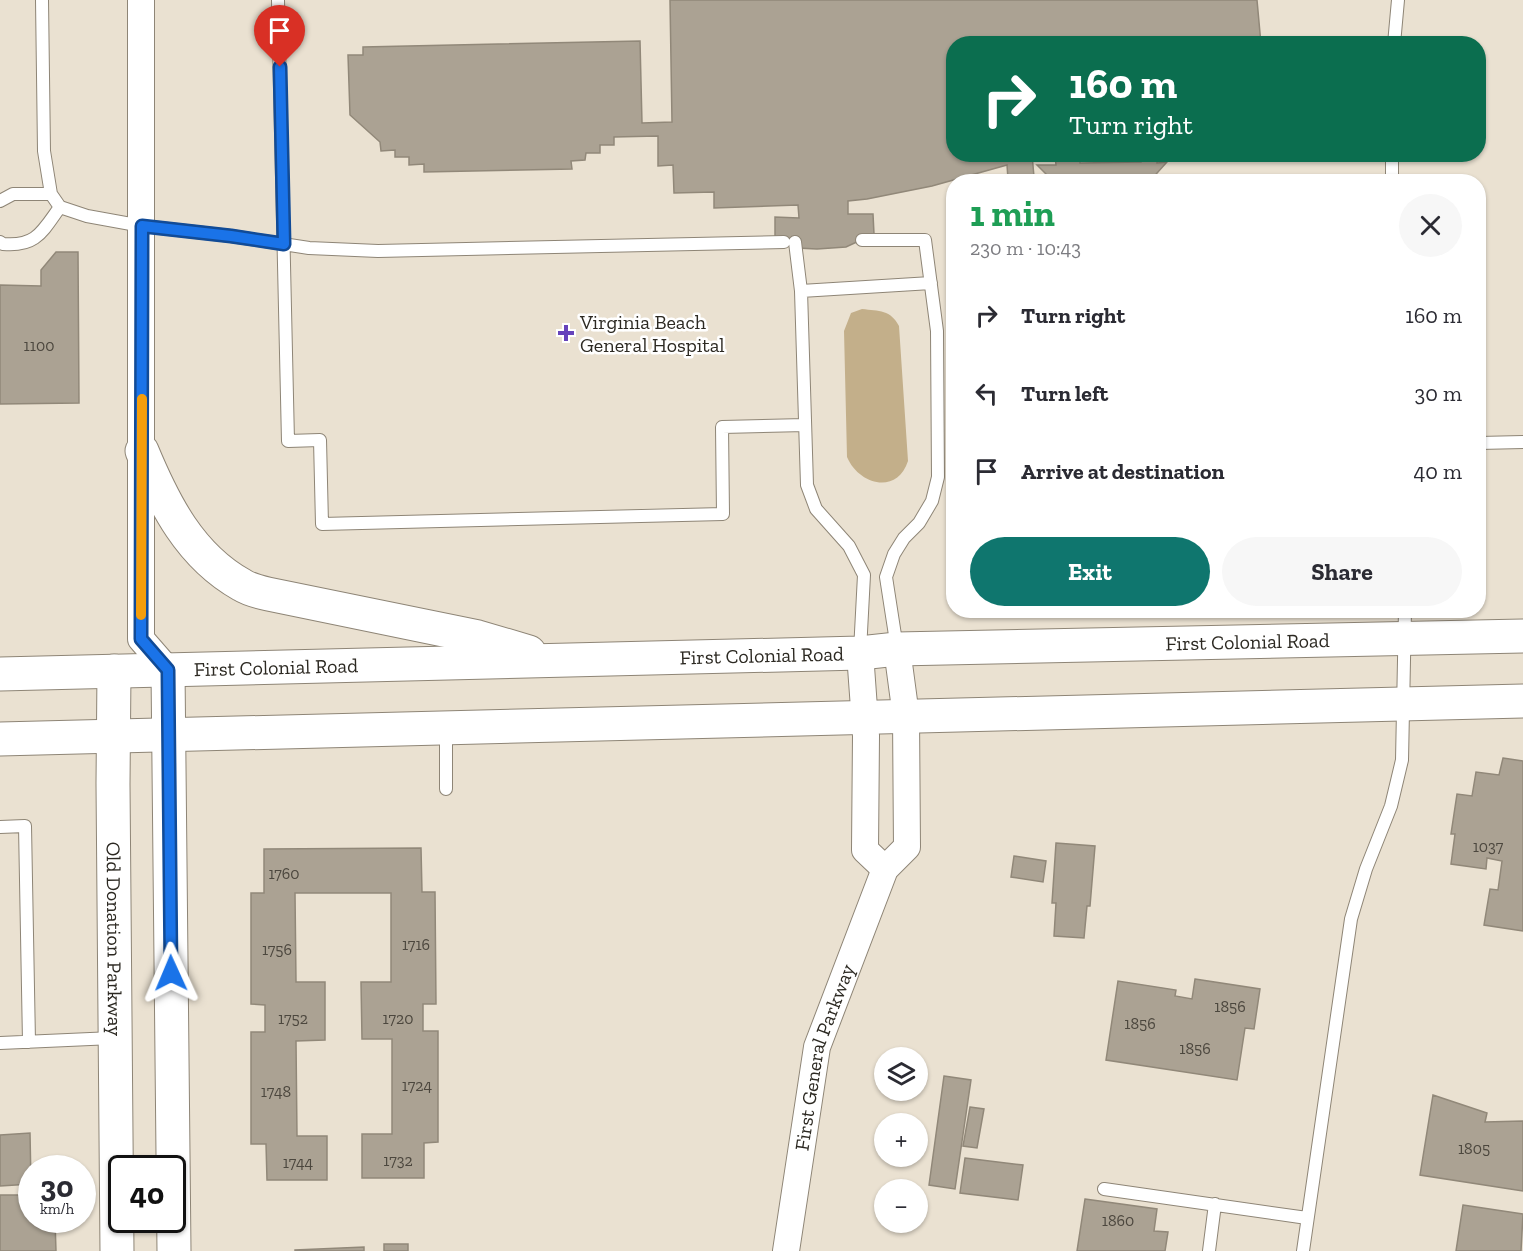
<!DOCTYPE html>
<html lang="en">
<head>
<meta charset="utf-8">
<style>
	body { margin:0; font-family:"Zilla Slab",serif; background:#f7f7f7; color:#2b2b33; height:100vh; display:flex; flex-direction:column; font-size:22px; white-space:nowrap }
	* { box-sizing:border-box; margin:0 }
	p { font-size:20px; color:#7c7c81 }
	.icon { flex:none; width:33px; height:33px; fill:none; stroke:currentColor; stroke-width:2; stroke-linecap:round; stroke-linejoin:round }
	.map { position:relative; flex:1; overflow:hidden }
	.panel { position:absolute; left:946px; top:174px; width:540px; height:444px; display:flex; flex-direction:column; background:#fff; border-radius:24px; box-shadow:0 2px 4px #0004 }
	.panel>* { flex:none }
	.hud { position:absolute; left:946px; top:36px; width:540px; height:126px; border-radius:24px; box-shadow:0 2px 4px #0004; background:#0b6e4f; color:#fff; overflow:hidden }
	.fabs { position:absolute; left:874px; top:1047px; display:grid; gap:12px }
	.fabs a { display:grid; place-items:center; width:54px; height:54px; border-radius:50%; background:#fff; box-shadow:0 2px 4px #0004; font-size:30px }
	.speed { position:absolute; left:18px; top:1155px; display:flex; gap:12px; font-size:30px; font-weight:700; text-align:center }
	.speed>* { display:grid; place-content:center; width:78px; height:78px; border-radius:50%; background:#fff; box-shadow:0 2px 4px #0004; line-height:1 }
	.speed small { font-size:15px; font-weight:400 }
	.speed .limit { border:3px solid #111; border-radius:9px; background:#fff; color:#111 }
	.pin { position:absolute; display:grid; place-items:center; width:51px; height:51px; color:#fff; margin:-62px -26px; border-radius:50% 50% 50% 0; rotate:-45deg; box-shadow:0 0 6px #0007 }
	.pin .icon { rotate:45deg }
	.me { position:absolute; width:66px; margin:-33px; rotate:359deg; stroke-linejoin:round; filter:drop-shadow(0 0 4px #0008) }
	.turn { display:flex; align-items:center; gap:21px; height:126px; padding:0 24px; font-size:27px }
	.turn .icon { width:78px; height:78px; stroke-width:2.5 }
	.turn b { display:block; font-size:42px; line-height:51px }
	.round { display:grid; place-items:center; flex:none; width:63px; height:63px; border-radius:32px; background:#f7f7f7 }
	.headline { display:flex; align-items:center; justify-content:space-between; height:102px; padding:0 24px }
	h1 { font-size:36px; font-weight:700; line-height:45px; color:#1e9e55 }
	.action { display:flex; gap:12px; margin-top:auto; padding:12px 24px }
	.action a { flex:1; height:69px; border-radius:36px; background:#0f766e; color:#fff; font-size:24px; font-weight:700; line-height:69px; text-align:center }
	.action a+a { background:#f7f7f7; color:#2b2b33 }
	ul { padding:0; list-style:none }
	li { display:flex; align-items:center; gap:18px; height:78px; padding:0 24px }
	li div { flex:1 }
	li b { display:block; font-size:22px }
	li em { font-style:normal }
	.map>svg:first-child { display:block }
	.water { fill:#c3af8a }
	.building { fill:#aba293; stroke:#918879; stroke-width:1.5 }
	.lines { fill:none; stroke-linecap:round; stroke-linejoin:round }
	.lane-casing { stroke:#8e8576; stroke-width:14 }
	.street-casing { stroke:#8e8576; stroke-width:28 }
	.secondary-casing { stroke:#8e8576; stroke-width:35 }
	.lane { stroke:#fff; stroke-width:12 }
	.street { stroke:#fff; stroke-width:26 }
	.secondary { stroke:#fff; stroke-width:33 }
	.route-casing { stroke:#114b97; stroke-width:15 }
	.route { stroke:#1a73e8; stroke-width:10 }
	.slow { stroke:#f59e0b; stroke-width:10 }
	.poi-dot { fill:#6643bb; stroke:#fff; stroke-width:2 }
	.labels { text-anchor:middle; dominant-baseline:central; stroke-width:5; stroke-linejoin:round; paint-order:stroke }
	.number-label { font-size:16px; fill:#4c473e }
	.poi-label { font-size:20px; fill:#2c2922; stroke:#fff; text-anchor:start }
	.street-label { font-size:20px; fill:#2c2922; stroke:#fff }
</style>
</head>
<body>
<div class="map">
<svg width="1523" height="1251" viewBox="0 0 1523 1251">
	<rect width="100%" height="100%" fill="#eae1d1"/>
	<!-- water -->
	<path class="water" d="M862,309C879,311 891,310 899,326L908,461C897,495 859,485 847,457L844,331L851,313Z"/>
	<!-- building -->
	<path class="building" d="M670,0H1257L1261,44H954V154H1032L1034,177L1008,179L1007,165L932,186L867,199L848,201V214H873L874,234L846,247L817,249L797,248L775,236V217L799,218L798,205L714,208V192L674,193L673,165L658,166V136L614,137V145H600V153H586L585,160L571,161L572,169L424,172V164L409,165V157H395V150L381,151L380,142L350,115L348,55H363V47L640,41L642,123L672,122Z
		M1055,154H1080V163L1141,162V154H1157V163L1167,162L1149,182H1054L1037,165H1056Z
		M1234,154H1292V159L1234,161Z
		M56,252H78L79,403L0,404V285L41,286V270Z
		M1503,758L1523,761V931L1484,925L1490,889L1498,890L1502,861L1487,858L1486,869L1451,864L1455,834H1451L1457,794L1472,796L1476,772L1499,775Z
		M1056,843L1095,846L1090,906H1087L1084,938L1054,936L1056,903H1052Z
		M421,848L422,892H435L436,1004H423V1031H438V1142L424,1143V1178H362V1134H392V1039H362L361,982H391V893H295L296,982H325V1040L296,1041L297,1136H327V1180H267L266,1144H251V1032H265V1005L251,1004V893H264V849Z
		M1014,856L1046,861L1043,882L1011,877Z
		M1195,979L1260,989L1254,1029L1245,1028L1237,1080L1106,1060L1118,981L1176,990L1175,996L1192,999Z
		M944,1076L971,1080L955,1189L929,1185Z
		M1433,1095L1487,1113L1485,1122L1523,1121V1191L1420,1175Z
		M970,1107L984,1109L977,1148L963,1146Z
		M30,1133L31,1184L0,1186V1135Z
		M965,1158L1023,1165L1018,1200L960,1193Z
		M0,1195H32V1220H55L56,1251H0Z
		M1085,1199L1157,1209L1154,1231L1168,1232L1165,1251H1077Z
		M1463,1205L1523,1214L1521,1251H1456Z
		M384,1244H408V1251H384Z
		M364,1247V1251H295V1250Z"/>
	<g class="lines">
		<defs>
			<path id="lane" d="M42,0L44,151L51,194L60,207L87,216L142,226L231,236L309,248L378,251L784,242
				M278,0L288,441L320,440L322,524L723,514L722,427L805,425
				M1394,44L1398,0
				M1392,154V182
				M0,201L13,194H51
				M862,240H925L937,331L938,477L932,501L919,523L904,538L894,554L886,577L897,648
				M0,242L3,244C36,247 42,232 60,207
				M795,242L801,291L807,485L816,509L849,546L864,575L860,651
				M801,291L931,283
				M1479,443L1523,442
				M446,730V789
				M0,827L25,826L29,1042
				M0,1043L113,1038
				M1104,1189L1307,1218
				M1209,1251L1215,1204
				M1303,1251L1351,919L1366,869L1391,806L1402,760L1405,610"/>
			<g id="street">
				<path d="M141,0V639L168,670"/>
				<path d="M860,653L866,736L865,850L885,869"/>
				<path id="s1" d="M786,1251L817,1047L885,869L907,847L906,716L897,649"/>
			</g>
			<g id="secondary">
				<path d="M142,451C164,504 190,556 242,585C250,590 259,592 268,594L478,637L529,652"/>
				<path d="M168,670L174,1251"/>
				<path id="s2" d="M114,671L113,784L117,1251"/>
				<path id="s3" d="M0,674L860,653L897,649L1523,636"/>
				<path d="M0,739L1523,701"/>
			</g>
		</defs>
		<!-- lane casing -->
		<use href="#lane" class="lane-casing"/>
		<!-- street casing -->
		<use href="#street" class="street-casing"/>
		<!-- secondary casing -->
		<use href="#secondary" class="secondary-casing"/>
		<!-- lane -->
		<use href="#lane" class="lane"/>
		<!-- street -->
		<use href="#street" class="street"/>
		<!-- secondary -->
		<use href="#secondary" class="secondary"/>
	</g>
	<g class="lines">
		<defs>
			<path id="route" d="M171,973L168,670L141,639L142,226L231,236L284,244L280,67"/>
		</defs>
		<!-- route casing -->
		<use href="#route" class="route-casing"/>
		<!-- route -->
		<use href="#route" class="route"/>
		<!-- slow -->
		<path class="slow" d="M141,615L142,399"/>
	</g>
	<!-- markers -->
	<path class="poi-dot" d="M563 324h6v6h6v6h-6v6h-6v-6h-6v-6h6z"/>
	<g class="labels">
		<!-- number labels -->
		<g class="number-label">
			<text x="39" y="345">1100</text>
			<text x="1488" y="846">1037</text>
			<text x="284" y="873">1760</text>
			<text x="416" y="944">1716</text>
			<text x="277" y="949">1756</text>
			<text x="1230" y="1006">1856</text>
			<text x="293" y="1018">1752</text>
			<text x="398" y="1018">1720</text>
			<text x="1140" y="1023">1856</text>
			<text x="1195" y="1048">1856</text>
			<text x="417" y="1085">1724</text>
			<text x="276" y="1091">1748</text>
			<text x="1474" y="1148">1805</text>
			<text x="398" y="1160">1732</text>
			<text x="298" y="1162">1744</text>
			<text x="1118" y="1220">1860</text>
		</g>
		<!-- poi labels -->
		<g class="poi-label">
			<text x="580" y="322">Virginia Beach<tspan x="580" dy="23">General Hospital</tspan></text>
		</g>
		<!-- street labels -->
		<g class="street-label">
			<text stroke="none"><textPath href="#s3" startOffset="1248">First Colonial Road</textPath></text>
			<text stroke="none"><textPath href="#s3" startOffset="762">First Colonial Road</textPath></text>
			<text stroke="none"><textPath href="#s3" startOffset="276">First Colonial Road</textPath></text>
			<text stroke="none"><textPath href="#s2" startOffset="268">Old Donation Parkway</textPath></text>
			<text stroke="none"><textPath href="#s1" startOffset="198">First General Parkway</textPath></text>
		</g>
	</g>
</svg>
<div class="fabs">
<a><svg class="icon" aria-label="layers" viewBox="0 0 24 24"><path d="M12 4l9 5-9 5-9-5zM3 14l9 5 9-5"/></svg></a>
<a>+</a>
<a>−</a>
</div>
<div class="speed"><div>30<small>km/h</small></div><div class="limit">40</div></div>
<div class="pin" style="left:280px;top:67px;background:#d93025"><svg class="icon" aria-label="arrive" viewBox="0 0 24 24"><path d="M6 21V4h12l-3 4 3 4H6"/></svg></div>
<svg class="me" style="left:171px;top:973px" viewBox="-20 -20 40 40"><path d="M0-17L14 15 0 8-14 15z" fill="#1a73e8" stroke="#fff" stroke-width="4"/></svg>
<div class="hud">
<div class="turn"><svg class="icon" aria-label="right" viewBox="0 0 24 24"><path d="M7 20v-9h11M14 6l5 5-5 5"/></svg><div><b>160 m</b>Turn right</div></div>
</div>
<section class="panel">
<div class="headline"><div><h1>1 min</h1><p>230 m · 10:43</p></div><a class="round"><svg class="icon" aria-label="close" viewBox="0 0 24 24"><path d="M6 6l12 12M18 6L6 18"/></svg></a></div>
<ul>
<li><svg class="icon" aria-label="right" viewBox="0 0 24 24"><path d="M7 20v-9h11M14 6l5 5-5 5"/></svg><div><b>Turn right</b></div><em>160 m</em></li>
<li><svg class="icon" aria-label="left" viewBox="0 0 24 24"><path d="M17 20v-9H6M10 6l-5 5 5 5"/></svg><div><b>Turn left</b></div><em>30 m</em></li>
<li><svg class="icon" aria-label="arrive" viewBox="0 0 24 24"><path d="M6 21V4h12l-3 4 3 4H6"/></svg><div><b>Arrive at destination</b></div><em>40 m</em></li>
</ul>
<div class="action"><a>Exit</a><a>Share</a></div>
</section>
</div>
</body>
</html>
